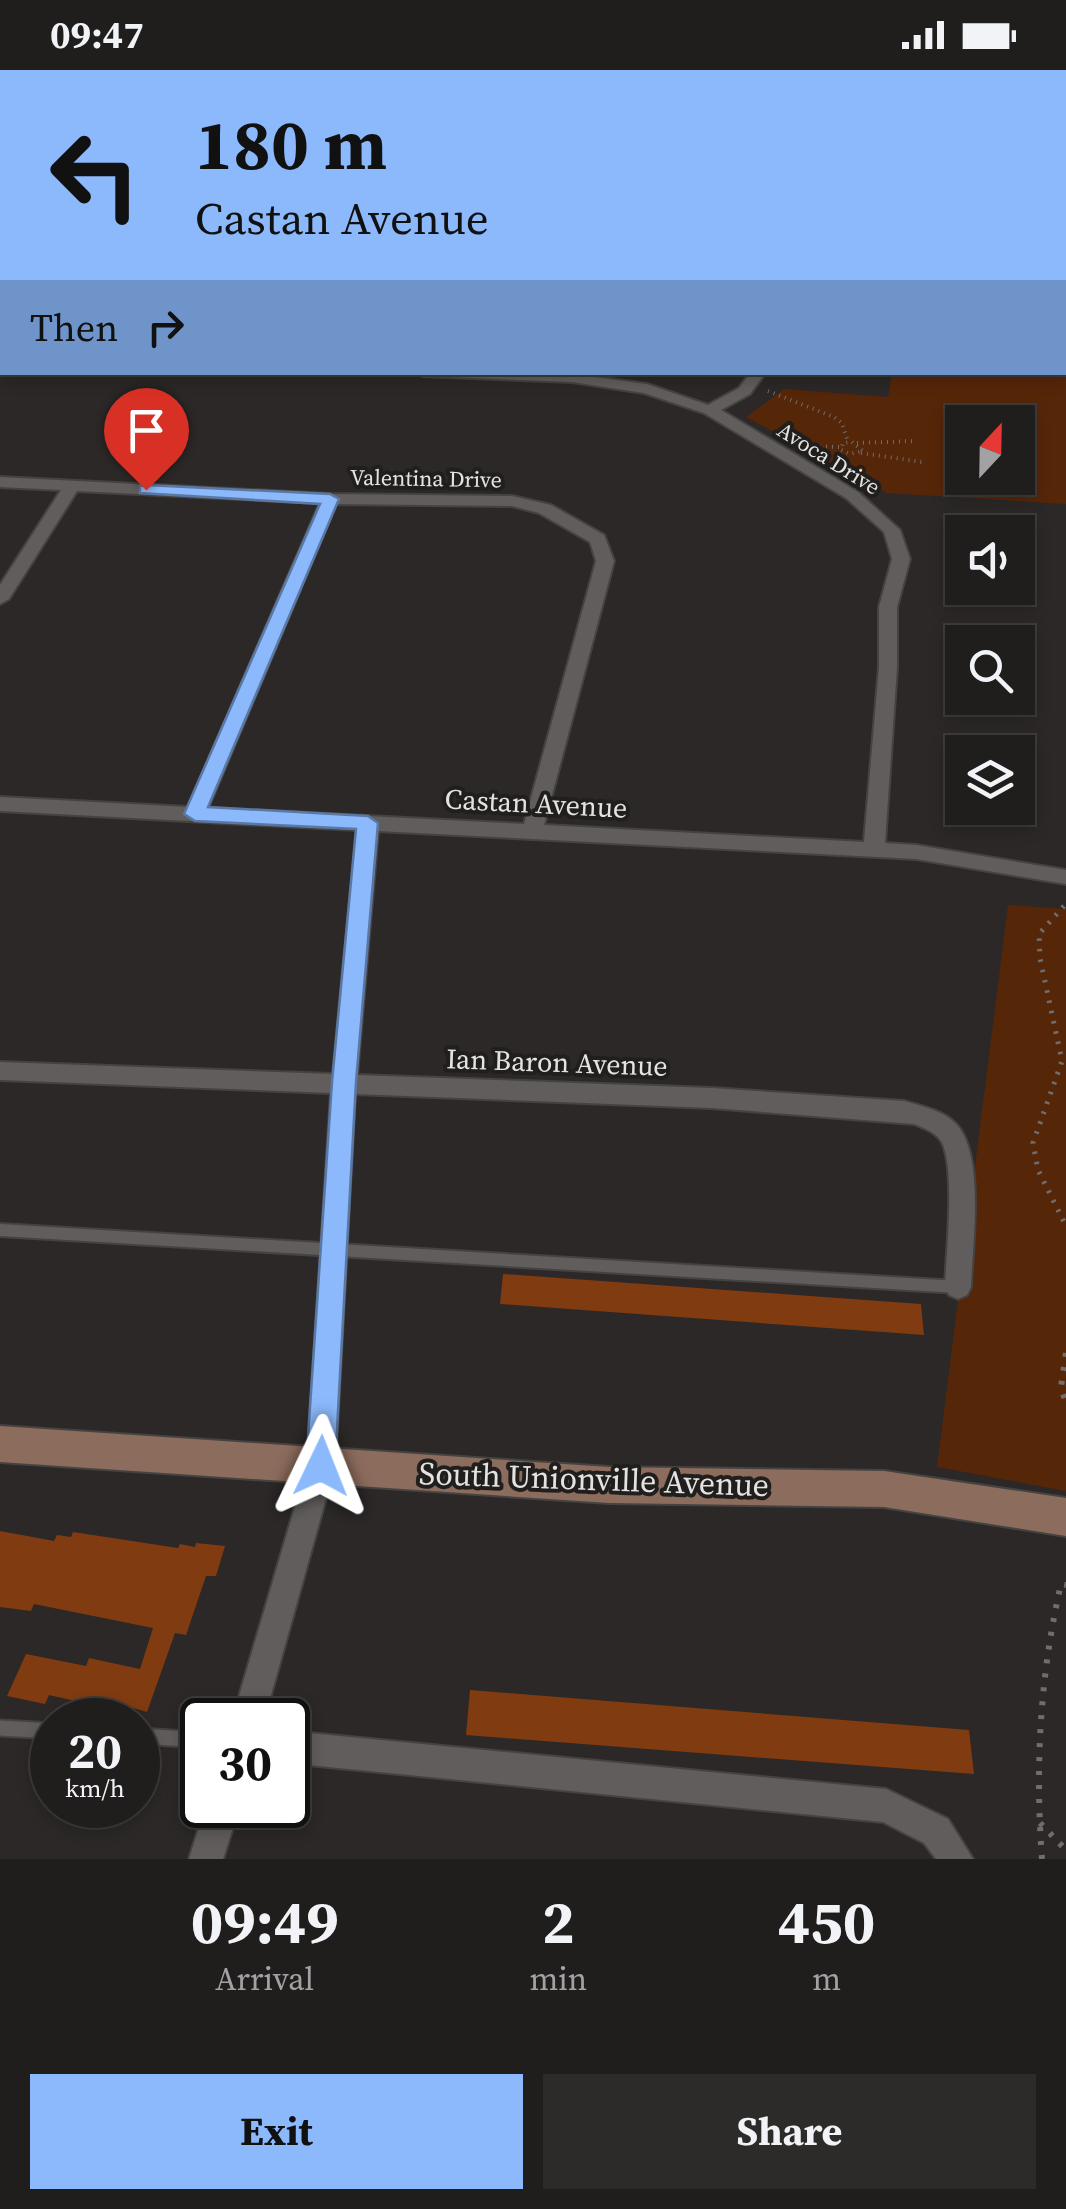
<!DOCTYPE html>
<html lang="en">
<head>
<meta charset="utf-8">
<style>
	body { margin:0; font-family:"Source Serif 4",serif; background:#2d2b2a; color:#f1f3f6; height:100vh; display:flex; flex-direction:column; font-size:38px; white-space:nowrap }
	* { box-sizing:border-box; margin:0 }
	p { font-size:32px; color:#a2a2a4 }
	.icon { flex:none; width:55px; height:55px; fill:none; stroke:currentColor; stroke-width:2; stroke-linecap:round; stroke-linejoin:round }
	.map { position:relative; height:1789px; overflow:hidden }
	.side { display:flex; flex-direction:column; background:#201e1d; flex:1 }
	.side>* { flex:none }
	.guide { position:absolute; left:0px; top:0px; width:1068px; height:305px; box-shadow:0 5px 15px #0003,0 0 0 2px #3d3c3b; background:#8bb9fc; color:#111; overflow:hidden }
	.needle { width:65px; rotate:22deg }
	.fabs { position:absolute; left:945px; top:335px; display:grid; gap:20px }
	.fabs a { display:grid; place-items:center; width:90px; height:90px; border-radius:0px; background:#201e1d; box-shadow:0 5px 15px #0003,0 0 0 2px #3d3c3b; font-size:50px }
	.speed { position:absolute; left:30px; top:1628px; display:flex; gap:20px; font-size:50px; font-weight:700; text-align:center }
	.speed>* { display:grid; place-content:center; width:130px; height:130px; border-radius:50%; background:#201e1d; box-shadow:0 5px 15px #0003,0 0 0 2px #3d3c3b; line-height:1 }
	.speed small { font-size:25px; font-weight:400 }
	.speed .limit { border:5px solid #111; border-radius:15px; background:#fff; color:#111 }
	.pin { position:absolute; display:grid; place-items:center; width:85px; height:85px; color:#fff; margin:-102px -42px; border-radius:50% 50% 50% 0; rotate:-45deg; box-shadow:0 0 10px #0007 }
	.pin .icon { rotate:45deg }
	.me { position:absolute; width:110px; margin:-55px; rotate:2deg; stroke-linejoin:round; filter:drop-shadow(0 0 8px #0008) }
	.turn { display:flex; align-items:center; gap:35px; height:210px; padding:0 30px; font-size:45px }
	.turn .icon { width:130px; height:130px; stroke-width:2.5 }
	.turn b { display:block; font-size:70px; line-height:85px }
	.then { display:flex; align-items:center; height:95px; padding:0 30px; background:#0003; gap:20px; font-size:38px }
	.eta { display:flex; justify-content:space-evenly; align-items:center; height:170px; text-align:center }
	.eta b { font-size:60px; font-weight:700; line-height:70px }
	.button { display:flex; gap:20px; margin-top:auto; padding:20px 30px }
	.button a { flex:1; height:115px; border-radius:0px; background:#8bb9fc; color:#111; font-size:40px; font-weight:700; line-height:115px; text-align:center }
	.button a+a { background:#2d2b2a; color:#f1f3f6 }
	.status { display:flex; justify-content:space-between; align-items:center; height:70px; padding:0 50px; background:#201e1d; direction:ltr }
	.status svg { height:28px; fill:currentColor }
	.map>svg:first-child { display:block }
	.green { fill:#562609; fill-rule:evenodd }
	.building { fill:#813b10 }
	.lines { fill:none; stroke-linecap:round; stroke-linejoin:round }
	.lane-far1-casing { stroke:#454342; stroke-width:16 }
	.lane-casing { stroke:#454342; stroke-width:19 }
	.street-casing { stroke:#454342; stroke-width:4 }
	.secondary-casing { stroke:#454342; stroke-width:4 }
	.path-far3 { stroke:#706d6c; stroke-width:2.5; stroke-dasharray:1 4; stroke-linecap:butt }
	.path-far2 { stroke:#706d6c; stroke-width:4; stroke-dasharray:1 5; stroke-linecap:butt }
	.path-far1 { stroke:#706d6c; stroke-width:5; stroke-dasharray:2.5 8; stroke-linecap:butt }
	.path { stroke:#706d6c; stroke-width:6; stroke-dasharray:4 10; stroke-linecap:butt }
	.lane-far1 { stroke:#605d5c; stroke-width:12 }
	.lane { stroke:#605d5c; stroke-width:15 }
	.street { fill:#605d5c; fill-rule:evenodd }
	.secondary { fill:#8c6c5c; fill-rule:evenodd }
	.route { fill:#8bb9fc; stroke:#5a78a4; stroke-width:2.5 }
	.labels { text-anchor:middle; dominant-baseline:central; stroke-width:8; stroke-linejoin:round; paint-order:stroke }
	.far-street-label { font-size:22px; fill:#e5e3e2; stroke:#211f1e }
	.street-label { font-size:28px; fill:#e5e3e2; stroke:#211f1e }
	.near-street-label { font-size:32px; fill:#e5e3e2; stroke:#211f1e }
</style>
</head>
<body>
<div class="status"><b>09:47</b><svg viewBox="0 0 49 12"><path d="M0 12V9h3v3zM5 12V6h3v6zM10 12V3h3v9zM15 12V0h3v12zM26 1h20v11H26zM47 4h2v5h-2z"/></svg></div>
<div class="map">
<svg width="1066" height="1789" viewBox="0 0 1066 1789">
	<rect width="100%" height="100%" fill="#2b2827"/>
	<!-- green -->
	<path class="green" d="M1066,245V434L887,423L746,347L784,319L888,327L892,303L1065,302ZM962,352H1018V408H962Z
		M1008,835L1066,839V1421L937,1397Z"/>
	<!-- building -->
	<path class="building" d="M503,1204L921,1234L924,1265L500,1234Z
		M0,1461L54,1471L57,1465L71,1467L73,1462L178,1478L180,1474L195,1477L196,1473L225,1476L216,1506H206L186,1565L175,1563L147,1642L113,1632L110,1639L49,1625L45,1634L7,1626L26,1584L86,1596L89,1588L140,1599L153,1558L34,1534L31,1541L0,1537Z
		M470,1620L969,1660L974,1704L466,1665Z"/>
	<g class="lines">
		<defs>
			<path id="lane-far1" d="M0,1160L958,1217"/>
			<path id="lane" d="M0,1658L52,1661
				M138,1666L202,1670"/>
			<path id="street" d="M1065,27H1066V33H1065Z
				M0,100L2,101V109L0,108Z
				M2,141V151L0,152V142Z
				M1065,169H1066V177H1065Z
				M0,183H2V191H0Z
				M0,282H2V290H0Z
				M416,302L572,304L647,314L708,335L739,318L751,302H766L750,324L721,340L858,422L900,460L910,489L897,537V597L885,773L916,775L1066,800V814L916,789L378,761L357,1005L712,1018L904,1031C921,1036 942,1040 955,1053C986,1083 972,1177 971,1217L967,1225L958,1229L949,1225L945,1217C946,1187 956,1095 941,1071C935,1062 924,1058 914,1054L712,1038L355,1024L335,1396L264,1650H232L307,1396L331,1023L0,1010V992L333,1004L357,760L0,741V727L188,737L320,433L77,421L9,529L0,534V515L61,420L0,417V407L330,424L512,426L551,435L604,465L614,491L544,755L864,772L879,597V537L892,489L884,462L846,428L704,343L644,323L572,312L423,306ZM336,434L512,436L539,443L590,472L596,491L524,754L208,738Z
				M288,1661L886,1719L948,1749L973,1789H936L924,1773L883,1752L288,1693Z
				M206,1735H240L223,1789H189Z"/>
			<path id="secondary" d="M0,1356L609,1397L884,1401L1066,1428V1466L884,1437L609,1433L0,1392Z"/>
		</defs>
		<!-- lane-far1 casing -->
		<use href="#lane-far1" class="lane-far1-casing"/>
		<!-- lane casing -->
		<use href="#lane" class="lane-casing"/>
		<!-- street casing -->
		<use href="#street" class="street-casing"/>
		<!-- secondary casing -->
		<use href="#secondary" class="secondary-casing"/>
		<!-- path-far3 -->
		<path class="path-far3" d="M618,0L638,2
			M584,2L589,0
			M661,2H686
			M698,2L705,0"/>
		<!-- path-far2 -->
		<path class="path-far2" d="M768,321L834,347L842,353L848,372
			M852,372L863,381L850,384L841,380L843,373Z
			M857,373L915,371
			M808,376L840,377
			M861,383L922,392"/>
		<!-- path-far1 -->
		<path class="path-far1" d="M1064,836L1039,864L1040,888L1062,991L1033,1073L1038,1100L1066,1156"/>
		<!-- path -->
		<path class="path" d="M1066,1283L1061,1317L1066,1333
			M1040,1753L1066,1780
			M1042,1789C1035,1696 1040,1605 1061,1514L1066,1515"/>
		<!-- lane-far1 -->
		<use href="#lane-far1" class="lane-far1"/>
		<!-- lane -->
		<use href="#lane" class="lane"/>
		<!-- street -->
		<use href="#street" class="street"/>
		<!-- secondary -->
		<use href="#secondary" class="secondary"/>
	</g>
	<!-- route -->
	<path class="route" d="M146,415L330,424L339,429L208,737L368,746L378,753L356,1012L335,1396L331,1405L321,1409L310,1405L306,1396L332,1012L356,759L195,751L184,744L320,434L140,423V416Z"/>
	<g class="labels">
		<!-- far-street labels -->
		<g class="far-street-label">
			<text transform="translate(829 388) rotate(32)">Avoca Drive</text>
			<text transform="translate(426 408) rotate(1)">Valentina Drive</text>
		</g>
		<!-- street labels -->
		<g class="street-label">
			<text transform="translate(536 733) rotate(3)">Castan Avenue</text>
			<text transform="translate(557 992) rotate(2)">Ian Baron Avenue</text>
		</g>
		<!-- near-street labels -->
		<g class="near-street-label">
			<text transform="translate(594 1409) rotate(2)">South Unionville Avenue</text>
		</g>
	</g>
</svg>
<div class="fabs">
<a><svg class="needle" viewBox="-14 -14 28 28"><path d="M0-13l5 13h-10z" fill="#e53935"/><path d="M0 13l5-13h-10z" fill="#a2a2a4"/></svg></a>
<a><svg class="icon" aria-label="sound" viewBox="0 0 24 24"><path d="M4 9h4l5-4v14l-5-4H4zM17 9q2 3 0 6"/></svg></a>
<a><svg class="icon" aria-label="search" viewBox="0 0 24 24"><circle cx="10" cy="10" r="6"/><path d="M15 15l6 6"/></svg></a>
<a><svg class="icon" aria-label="layers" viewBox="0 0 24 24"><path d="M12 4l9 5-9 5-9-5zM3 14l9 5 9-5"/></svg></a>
</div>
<div class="speed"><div>20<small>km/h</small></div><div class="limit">30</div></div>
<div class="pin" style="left:146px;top:420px;background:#d93025"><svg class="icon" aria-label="arrive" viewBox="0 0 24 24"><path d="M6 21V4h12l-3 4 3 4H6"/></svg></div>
<svg class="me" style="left:321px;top:1396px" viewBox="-20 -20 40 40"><path d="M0-17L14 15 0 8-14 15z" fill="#8bb9fc" stroke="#fff" stroke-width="4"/></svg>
<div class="guide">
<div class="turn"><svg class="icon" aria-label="left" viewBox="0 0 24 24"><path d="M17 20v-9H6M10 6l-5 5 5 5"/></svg><div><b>180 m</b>Castan Avenue</div></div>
<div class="then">Then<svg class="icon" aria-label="right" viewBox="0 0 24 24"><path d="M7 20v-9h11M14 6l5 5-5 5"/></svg></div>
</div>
</div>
<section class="side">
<div class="eta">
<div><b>09:49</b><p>Arrival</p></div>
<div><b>2</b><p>min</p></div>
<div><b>450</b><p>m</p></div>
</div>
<div class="button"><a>Exit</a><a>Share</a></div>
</section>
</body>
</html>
